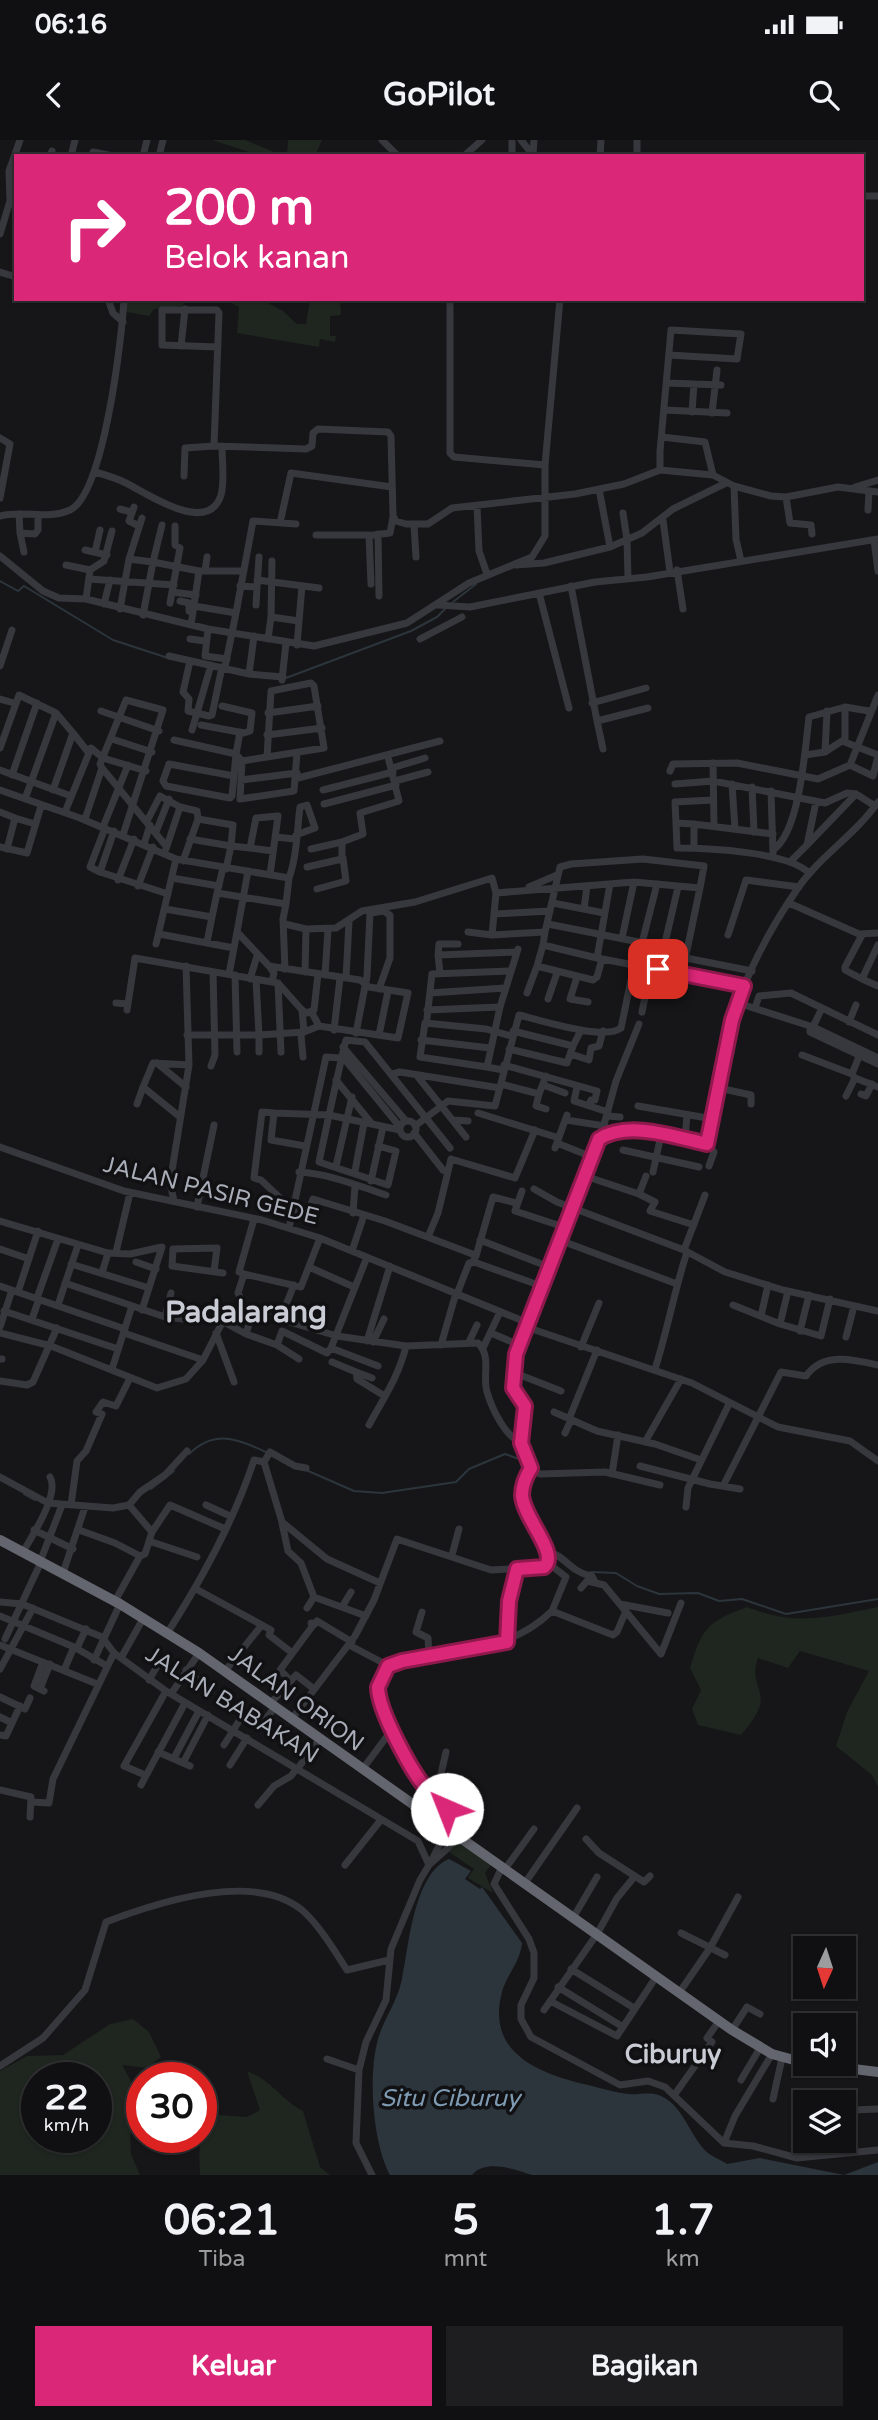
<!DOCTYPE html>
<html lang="id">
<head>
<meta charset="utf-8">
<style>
	body { margin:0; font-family:"Varela Round",sans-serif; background:#1e1e20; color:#f1f3f6; height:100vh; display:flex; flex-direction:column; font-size:26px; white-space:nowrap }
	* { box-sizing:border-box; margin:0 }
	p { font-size:23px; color:#9c9d9f }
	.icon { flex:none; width:38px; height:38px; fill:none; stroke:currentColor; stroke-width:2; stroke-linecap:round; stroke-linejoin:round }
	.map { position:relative; height:2035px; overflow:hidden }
	.sheet { display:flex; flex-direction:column; background:#101012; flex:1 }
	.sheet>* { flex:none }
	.guide { position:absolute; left:14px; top:14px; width:850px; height:147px; border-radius:0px; box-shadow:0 2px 5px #0004,0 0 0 2px #303032; background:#db2777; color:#fff; overflow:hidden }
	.needle { width:46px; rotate:183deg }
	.fabs { position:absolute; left:793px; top:1796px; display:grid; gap:14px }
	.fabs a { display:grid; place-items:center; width:63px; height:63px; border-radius:0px; background:#101012; box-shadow:0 2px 5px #0004,0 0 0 2px #303032; font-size:35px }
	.speed { position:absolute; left:21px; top:1922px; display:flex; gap:14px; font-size:35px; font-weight:700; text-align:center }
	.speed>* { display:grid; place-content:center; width:91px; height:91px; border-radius:50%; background:#101012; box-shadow:0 2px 5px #0004,0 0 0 2px #303032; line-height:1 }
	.speed small { font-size:18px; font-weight:400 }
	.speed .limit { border:10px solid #d22; background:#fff; color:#111 }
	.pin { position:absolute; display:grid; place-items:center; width:60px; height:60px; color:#fff; margin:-30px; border-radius:14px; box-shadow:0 4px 10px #0006 }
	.me { position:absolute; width:77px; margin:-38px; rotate:316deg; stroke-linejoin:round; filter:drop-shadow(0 0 5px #0008) }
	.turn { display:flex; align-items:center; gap:24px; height:147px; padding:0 35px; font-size:32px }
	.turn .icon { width:91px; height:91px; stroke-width:2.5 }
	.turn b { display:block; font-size:49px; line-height:60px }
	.eta { display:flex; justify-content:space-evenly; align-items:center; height:119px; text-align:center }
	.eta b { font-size:42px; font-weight:700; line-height:49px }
	.button { display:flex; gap:14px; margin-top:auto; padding:14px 35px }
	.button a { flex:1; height:80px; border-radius:0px; background:#db2777; color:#fff; font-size:28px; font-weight:700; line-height:80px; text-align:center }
	.button a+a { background:#1e1e20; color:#f1f3f6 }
	.status { display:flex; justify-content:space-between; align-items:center; height:49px; padding:0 35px; background:#101012; direction:ltr }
	.status svg { height:19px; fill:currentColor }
	header { display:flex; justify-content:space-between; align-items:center; height:91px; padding:0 35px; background:#101012; font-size:32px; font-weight:700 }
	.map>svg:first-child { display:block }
	.green { fill:#1e261f; fill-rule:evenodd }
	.water { fill:#2c353c }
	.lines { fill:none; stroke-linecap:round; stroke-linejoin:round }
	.stream { stroke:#2c353c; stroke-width:2 }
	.minor { stroke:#37383d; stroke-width:7 }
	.highway { stroke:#63666e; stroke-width:10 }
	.route-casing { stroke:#8e194d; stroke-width:18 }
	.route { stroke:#db2777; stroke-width:12 }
	.labels { text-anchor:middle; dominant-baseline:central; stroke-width:7; stroke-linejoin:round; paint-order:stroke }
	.street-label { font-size:23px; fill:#a8adb8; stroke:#111113 }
	.water-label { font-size:24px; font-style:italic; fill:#7f9bb3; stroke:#111113 }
	.quarter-label { font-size:26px; font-weight:bold; fill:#c9ccd4; stroke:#111113 }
	.district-label { font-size:30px; font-weight:bold; fill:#c9ccd4; stroke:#111113 }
</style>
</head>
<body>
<div class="status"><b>06:16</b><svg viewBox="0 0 49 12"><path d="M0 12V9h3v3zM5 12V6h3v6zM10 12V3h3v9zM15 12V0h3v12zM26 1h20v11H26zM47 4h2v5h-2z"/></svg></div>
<header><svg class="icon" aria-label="back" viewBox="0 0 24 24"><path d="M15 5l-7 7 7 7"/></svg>GoPilot<svg class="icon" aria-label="search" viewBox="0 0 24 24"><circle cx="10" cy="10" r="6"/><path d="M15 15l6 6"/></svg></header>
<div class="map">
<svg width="878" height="2035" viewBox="0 0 878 2035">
	<rect width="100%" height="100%" fill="#161618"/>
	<!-- green -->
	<path class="green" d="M212,0H245L284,16H261Z
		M288,0H322L315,16H287Z
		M126,159H185L183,166L154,169L149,176L127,172Z
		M224,159H261L283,171L297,184H306L310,159H340L341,175L330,176V196H336L335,202L320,199L319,207L237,193L239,167Z
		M747,1467C797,1487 827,1477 878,1467V1647L872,1635L836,1606L847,1572L869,1531L800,1511L788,1528L758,1518C746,1553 781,1550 741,1595L698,1585L692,1569L701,1550L690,1528C702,1488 707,1482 747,1467Z
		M457,1700L491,1725L485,1733L493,1753L468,1738L474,1729L449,1712Z
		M133,1879L149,1892L161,1917L147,1928L122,1925L139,1955L138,1974L130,1996L131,2014L140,2035H0V1931L27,1916L63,1915L110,1884ZM37,1937H96V1997H37Z
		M247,1931C272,1940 280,1959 303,1971L320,2027L330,2035H200C199,2011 197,1992 218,1975L247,1977L260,1970Z"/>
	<!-- water -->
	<path class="water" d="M449,1719L471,1731L465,1739L480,1749L482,1747L522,1803C520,1823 507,1834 502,1852C485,1916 544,1935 592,1946C604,1949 617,1953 629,1954C639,1955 651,1951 661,1956C685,1967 690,1998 708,2013C713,2017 721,2020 727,2024L760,2018L844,2035L878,2022V2035H532C514,2029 486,2019 472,2035H390C372,2002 367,1928 380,1893C387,1874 398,1859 402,1839C409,1805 414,1733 449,1719Z"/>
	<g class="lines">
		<!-- stream -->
		<path class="stream" d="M0,441L18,451L24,446L113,500L168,518
			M453,462L476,444
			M286,538L411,491L437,477L446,468
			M189,1314C215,1289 237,1299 266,1312
			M306,1330L354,1351L382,1353L456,1342L469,1329L505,1314L519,1319L527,1331
			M532,1339L529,1356L531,1368L549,1405
			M151,1349L174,1331
			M24,1354L35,1360
			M591,1432L616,1433L637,1446L659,1454L698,1453L719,1461L742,1459L786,1474L878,1459"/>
		<!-- minor -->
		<path class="minor" d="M382,0L398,16
			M521,0L533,15
			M533,15L534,0
			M50,16L52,11
			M71,16L75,0
			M92,16L93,12L113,16
			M143,16L147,0
			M159,16L163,0
			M464,16L482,0
			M512,16V0
			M600,16L601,0
			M637,16V0
			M863,56H878
			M0,94L10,61L9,31L20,0
			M0,132L16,137
			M108,159L113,173L123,182
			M181,206L185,169
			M218,207L162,205V170H217L219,173L214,306L306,309L312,306L313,293L318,289L388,292L391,296L393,376L396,381L406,384H428L452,368L575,354L624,344L660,330L713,335L734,346L771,356L786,357L838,347L878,352
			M667,243L721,245
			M665,270L727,273
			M692,272L694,244
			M712,273L717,230
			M662,297L705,302L713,335
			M0,298L10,304L0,358
			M545,325L560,159
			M660,330V311L671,190L741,194L737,219L669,215
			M95,332C106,335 116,338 126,343C148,354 208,396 221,355C225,341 222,321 222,306
			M184,336L185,308L214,306
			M734,346L736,399L741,421
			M855,347L878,340
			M599,349L610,407
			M786,357L790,383L811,385L812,394
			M477,365L479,411L487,434
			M134,367L129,381L139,386
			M120,369L131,372
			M868,370L869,351
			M623,373L627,400L628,438
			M19,374L20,393L35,394L38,390V375
			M0,376C23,370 48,380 70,370C104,354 122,197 124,159
			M142,378L129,419L153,422L162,385
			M663,380L670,432
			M280,383L291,333L392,347
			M414,385L416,417
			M20,393L24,412
			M378,394L379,456
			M316,395H369L371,444
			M373,395L390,393L393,377
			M874,400L878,431
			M85,410L107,415
			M95,412L100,390
			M0,416L43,451L59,458L86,459L208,489L314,506L407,483L469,443L532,417L545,396V325L454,317L450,313V159
			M272,421L271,477L299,481
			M66,425L90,430
			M516,425L544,423L610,407L642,393L673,369L726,343
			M677,430L683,469
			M205,431L207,417
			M89,439L174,445
			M257,440L319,448
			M240,446L257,447L259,417
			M571,446L597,581L648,568
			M172,452L196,455
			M539,453L569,568
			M86,459L90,430L104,421L112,391
			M180,461L189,463V471
			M170,463L180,408L175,405V386
			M104,464L110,440
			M256,465L257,447
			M438,465L470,467L595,442L647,437L878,399
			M194,466L236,473L253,381L296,384
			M120,469L129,419
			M143,475L153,422L199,431H242
			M191,485L199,431
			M208,489L205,516L227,519
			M190,499L205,501
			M268,499L271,477
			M420,499L462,477
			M297,505L302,446
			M169,516L249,534L283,537
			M190,521L183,552L189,559L188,571L209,576L212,575L222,527
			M0,526L12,490
			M225,527L236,473
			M249,534L254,496
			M282,540L286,503
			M311,543L314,546L324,608L267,617L271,551Z
			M0,559L14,563
			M592,563L646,548
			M101,571L159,591
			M268,573L318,566
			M597,581L603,609
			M201,585L244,593L250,591L252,573L222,566
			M192,590L211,525
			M73,593L88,612
			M267,595L322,588
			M112,599L152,612
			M174,600L236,614L240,592
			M845,601V567
			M0,608L19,555L56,573L25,659
			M825,612L827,571
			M805,615L825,612L842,601L878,615
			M267,617L242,621L240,659L294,651L297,613
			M713,623L714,686
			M850,625L873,636L878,616
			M102,628L166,706
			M392,628L425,618
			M0,630L71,656
			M670,631L673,624L737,623L818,639L850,625L878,555
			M12,635L37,563
			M234,636L169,624L163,641L166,646L230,658L232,656L236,614L242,621
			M298,638L440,601
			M241,640L297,633
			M395,641L428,632
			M675,644L713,641L825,663L847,653L856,654L875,666
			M732,644L735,689
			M752,647L754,692
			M0,650L80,678L176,719L289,738C297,716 297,690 300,667L307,665L315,688L296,695
			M53,650L73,593L56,573
			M323,650L393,632
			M771,651L773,714
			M324,664L396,645
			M0,672L15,678L7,709
			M65,672L91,608L103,618L146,631
			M15,678L35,684
			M85,679L102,628L100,624L126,560L163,570L123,695
			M147,681L160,656L180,667L197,671L198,679L183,721
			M676,683L677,708C708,708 788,712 809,733
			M694,684L676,683L675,662L713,660
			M103,687L128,625
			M114,691L100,732L168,754
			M156,692L169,659
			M275,697L295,699
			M190,699L231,706L233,685L198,679
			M144,704L150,685
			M807,705L856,654
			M0,707L27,713L41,666
			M694,708V684L773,694
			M166,709L180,667
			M311,709L342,702
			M773,710C800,692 805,609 809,577L845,567L869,571
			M790,722L807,705L816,662
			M307,727L342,719V702L363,694L360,673L399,661L388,617
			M223,728L217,753L286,764L283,779L285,829
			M226,729L231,706L250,708
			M100,732L90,727L105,688
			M270,735L278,676L256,678L250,708L273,711
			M172,738L219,746
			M118,740L134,699
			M610,744L597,818L744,846
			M138,746L153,707
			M529,747L557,735
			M317,749L346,741L343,718
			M496,753L634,742L700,748L682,834
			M553,763L604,773
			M789,763L859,794L878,793
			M286,764L289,738
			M165,769L212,777L217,753
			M584,769L587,746
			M371,773L383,771L390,775V818L379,849
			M494,774L550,771
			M285,784L306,789L336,788L362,771L415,762L492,738L496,753L492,795L545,792L560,727L571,724L643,719L704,726L700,748
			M548,784L664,807L678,747
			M237,792L248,731
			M468,792L492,795
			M545,792L543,805L597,818
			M159,794L234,808
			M728,795L746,740L799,747
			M622,798L634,742
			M207,802L212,777
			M642,803L657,744
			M156,804L176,719
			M543,805L537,826L593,840L597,837L602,819
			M878,805L862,839L878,846
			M438,815L439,804H458
			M686,818L752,831
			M658,829L664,807
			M305,832L306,789
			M440,833L438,815L517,812
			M229,834L237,792L269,826
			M235,835L237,912
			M325,835L328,790
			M577,837L570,859L588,862
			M346,838L349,782
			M250,839L257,816
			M862,839L845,830V827L862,795
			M278,843L281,912
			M430,853L505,848
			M527,853L537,826
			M548,859L557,833
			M116,863L128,864
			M738,863L813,887L878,918
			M755,868L759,856L791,853L878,895
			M127,870L135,818L272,842L274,833L269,826L360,840L369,847L408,853L398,898L319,886
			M302,870L307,873L314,870L318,834
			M427,870L500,867
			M427,878L432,834L511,831
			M849,882L856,865
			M810,888V892L878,924
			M334,890L340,838
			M513,891L573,906L581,890
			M811,891L822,868
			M304,892L319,886L312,873
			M356,893L367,836L370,773
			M187,895H259L256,840
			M301,895L303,917
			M379,895L388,851
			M421,900L490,908
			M343,907L406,981
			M509,909L567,923L573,906
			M259,912V895L304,892L302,870L278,843L272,842
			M571,914L589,920L591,908L599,906L603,891
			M802,915L852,934
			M342,916L346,900L365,902L450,1008
			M157,923L186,947
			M504,925L597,951L595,960H591L589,965
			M211,926L215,915L213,832
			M487,927L420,917L425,883L486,889L511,896
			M503,930L487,927L500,867L518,809
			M392,934L400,932L500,948
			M418,937L466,997
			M855,938L878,947
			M336,940L372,984
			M501,944L539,954L546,936
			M543,945L565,953
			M577,947L574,961L608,972
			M719,948L751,955V964
			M539,954L536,966L546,969
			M861,954L866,956L872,944
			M846,956L855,938L852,934L860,914
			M137,964L143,947
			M638,966L713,979
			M274,973L262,972L254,1038L261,1040L294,1071
			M478,973L559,998
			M607,976L620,977
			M180,977L143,947L153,923L189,925
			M453,980L468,981
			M566,980L605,986
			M400 989a8 8 0 1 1 16 0a8 8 0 1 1-16 0Z
			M415,986L448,961L495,966L519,875C540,880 604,901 621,888L631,840L648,842L642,872
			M400,990L329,975L342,916L400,987
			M414,993L443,1030
			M600,999L616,941L639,884
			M685,999L687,975
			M557,1003L592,1017
			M707,1004C718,962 721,918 733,877C747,832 771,787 798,748C821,715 855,695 878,662
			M305,1006L271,1000L274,973L329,975L319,1022L388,1045L396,1011L378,1006
			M0,1007L124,1051L262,1080L320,1098L528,1183
			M555,1008L567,975
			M623,1010L699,1027
			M336,1026L352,957
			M355,1031L364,983
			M299,1032C330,1034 356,1045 386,1055
			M653,1032L661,995
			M585,1036L639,1054
			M646,1036L639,1054L655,1062L650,1071L694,1085
			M371,1041L383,987
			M534,1049L557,1062L684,1110L725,1132L783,1150L878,1171
			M522,1051L515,1071L567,1088
			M174,1061L170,1043L189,925L186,826
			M197,1067L214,985
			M294,1068L308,1073L313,1059L385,1081L475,1115
			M353,1073L355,1046
			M0,1081L108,1113L130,1114L162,1107L142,1170
			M289,1088L326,917L341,918
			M428,1097L438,1073L451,1019L515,1038L535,990
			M480,1100L552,1128
			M562,1101L677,1144
			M0,1109L29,1119
			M684,1110L705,1055
			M352,1111L364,1075
			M116,1112L130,1053
			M367,1117L331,1208L378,1226
			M136,1122L156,1129
			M474,1122L544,1147
			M71,1124L149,1148
			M309,1127L354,1147
			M214,1131L217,1108L173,1109L172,1126L223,1133
			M102,1133L108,1113
			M244,1134L301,1147L320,1098
			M65,1143L165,1177L183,1179L187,1171
			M0,1146L125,1189
			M18,1152L38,1091
			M457,1154L469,1123H472L476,1116L493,1057L516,1063
			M37,1158L58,1099
			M58,1165L78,1105
			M733,1165L780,1184L788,1151
			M4,1171L118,1209
			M252,1174L246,1194L277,1205L299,1219
			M761,1176L768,1145
			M165,1177L171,1153
			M238,1177L242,1161L238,1153L244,1134L239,1132L254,1079
			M281,1177L294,1145
			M32,1179L39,1159
			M222,1181L246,1194
			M780,1184L821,1196L830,1159
			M0,1187L12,1150
			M526,1187L692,1243L778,1287L850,1301L878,1321
			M800,1191L809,1155
			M0,1193L51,1206L157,1248L186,1239L203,1220L224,1179L259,1173L337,1196L406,1206L478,1203C492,1217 482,1235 487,1252C492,1269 505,1296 521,1303
			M124,1193L203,1220
			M216,1193L234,1242
			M491,1193L519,1205
			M846,1197L854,1166
			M367,1201L390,1126
			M373,1202L384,1179
			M469,1202L477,1185
			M277,1205L282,1191L327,1213L331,1208
			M441,1205L456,1153
			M581,1207L599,1163
			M483,1208L500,1172
			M0,1219H2
			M332,1222L356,1232L357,1239L383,1255
			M112,1229L132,1166
			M655,1229C668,1188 674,1152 687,1112
			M356,1232L372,1238
			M515,1233L561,1251
			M0,1241L27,1245L33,1242L57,1188
			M554,1272L597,1291L655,1304L701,1320
			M569,1279L597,1210
			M369,1285C383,1259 399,1236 406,1206
			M565,1293L571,1280
			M645,1302L681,1239
			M264,1322L282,1382L327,1419L380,1443
			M264,1322L270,1312L295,1326L306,1328
			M640,1326L710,1344L740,1349
			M530,1330L540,1334L605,1332L660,1345
			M612,1334L618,1295
			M0,1337L48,1363L113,1368L129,1365L140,1352L165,1335L187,1311
			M723,1346L781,1232L806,1236C823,1212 852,1219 878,1225
			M71,1365L77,1321L86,1311L102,1274L96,1272L103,1262L116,1266L130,1238
			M129,1365L152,1392
			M206,1365L230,1376
			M686,1367L688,1348L729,1264
			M282,1383L288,1411L301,1423L314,1457L366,1476
			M34,1390L73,1409
			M79,1390L115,1403L140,1416
			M149,1401L197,1417
			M23,1412C32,1396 60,1354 50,1337
			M550,1413C563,1414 571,1433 592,1436L595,1442
			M452,1415L459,1389
			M40,1422L62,1365
			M548,1423L566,1437L552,1471
			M63,1433L85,1367
			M581,1448L587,1441L604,1445L661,1514L681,1463
			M196,1449L271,1490L269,1495L291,1512
			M115,1461L140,1416L145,1414L152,1392L170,1365L223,1388
			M0,1462L22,1464L102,1497L114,1513L166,1551L418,1701L429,1725
			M620,1464L668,1473
			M342,1467L351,1452
			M307,1468L314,1457
			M422,1472L416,1492L428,1498L429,1515
			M0,1476L74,1507L107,1526
			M311,1483L315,1484L317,1481L352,1502
			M168,1492C202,1439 234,1381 254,1320L264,1322
			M5,1499L41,1422
			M507,1502L509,1461L517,1429
			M0,1505L97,1544
			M349,1505L389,1526C447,1505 502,1519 552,1471L613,1495L617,1492L625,1473
			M77,1508L86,1489
			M121,1518L144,1477
			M94,1520L120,1464
			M43,1522L34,1546L44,1551
			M389,1526L378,1547L384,1569L409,1621L422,1644L447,1669
			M0,1529L33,1468
			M64,1530L74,1507
			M186,1530L211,1551
			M225,1531L261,1486
			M149,1540L156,1528
			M291,1541L280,1530L314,1484
			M40,1549L50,1524
			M171,1554L199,1513
			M0,1557L25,1569L30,1558
			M270,1564L296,1535L314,1549
			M0,1577L10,1582
			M291,1580L355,1496L374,1460L397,1399L491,1430L544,1427L548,1423L550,1413L533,1385L523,1359L531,1328L521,1303L525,1267L514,1250V1223L592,1017C595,1011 597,1002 602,998C625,981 681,998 707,1004L714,1012L709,1026
			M262,1584L275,1567
			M0,1595L6,1596L20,1566
			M224,1605L244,1573
			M158,1612L190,1626
			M174,1618L199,1571
			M183,1623L208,1575
			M230,1625L247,1598
			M298,1628L319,1600
			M362,1630L393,1588
			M145,1635L124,1626L166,1551
			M141,1645L185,1563
			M0,1650L31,1657L30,1677
			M31,1662L49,1663L53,1639L114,1513
			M258,1665L274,1646L291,1636L297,1628
			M439,1684L447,1669L440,1638L446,1612
			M453,1693L471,1667
			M586,1699L599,1713L644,1742L650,1736
			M432,1720L447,1689
			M345,1725L380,1681
			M502,1727L494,1744L529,1799L534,1813V1838L521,1865V1879L531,1897L620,1945L648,1941L665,1947L724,2003L753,2006L797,2018L878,2010
			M505,1729L534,1689
			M525,1743L577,1668
			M573,1778L597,1737
			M681,1793L725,1815
			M571,1829L634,1868
			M558,1847L623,1887
			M679,1853L710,1808L738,1757
			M550,1861L617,1896L656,1837
			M544,1870L597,1794L617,1758L635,1736
			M732,1890L747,1867L760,1874
			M327,1919L359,1930
			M0,1926L43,1898L85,1850L106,1782C158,1762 254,1731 302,1770C320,1786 334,1810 347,1830L389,1820
			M741,1940L760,1908
			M675,1954L712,1902L707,1898L719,1881
			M773,1959L782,1918
			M724,2003L735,1976L772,1914
			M847,2012L852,1970L878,1969
			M372,2035L356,2003L359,1930L366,1902L386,1860L391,1809L420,1740L429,1725L447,1709L457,1696"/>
		<!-- highway -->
		<path class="highway" d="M0,1400L120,1464L199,1513L732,1890L772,1914L805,1923
			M806,1923L878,1932"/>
	</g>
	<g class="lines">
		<defs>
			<path id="route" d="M447,1669C440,1661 430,1654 424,1646C410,1628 378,1570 378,1547L388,1526L402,1521L507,1502L509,1461L517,1429L544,1427C560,1414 523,1378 522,1355C522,1346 526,1336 531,1328L521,1303L525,1266L513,1248L516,1214L599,999C629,980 675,997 707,1004L732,880L744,846L658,829"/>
		</defs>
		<!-- route casing -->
		<use href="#route" class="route-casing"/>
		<!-- route -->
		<use href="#route" class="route"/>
	</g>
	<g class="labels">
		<!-- street labels -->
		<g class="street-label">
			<text transform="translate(211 1051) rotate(14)">JALAN PASIR GEDE</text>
			<text transform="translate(296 1559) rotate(36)">JALAN ORION</text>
			<text transform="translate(232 1565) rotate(32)">JALAN BABAKAN</text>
		</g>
		<!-- water labels -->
		<g class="water-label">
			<text x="450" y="1958">Situ Ciburuy</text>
		</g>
		<!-- quarter labels -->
		<g class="quarter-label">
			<text x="673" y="1914">Ciburuy</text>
		</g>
		<!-- district labels -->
		<g class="district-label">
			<text x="246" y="1172">Padalarang</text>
		</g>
	</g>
</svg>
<div class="fabs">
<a><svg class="needle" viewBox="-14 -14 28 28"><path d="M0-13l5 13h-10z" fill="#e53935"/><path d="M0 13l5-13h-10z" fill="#9c9d9f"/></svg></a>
<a><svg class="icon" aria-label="sound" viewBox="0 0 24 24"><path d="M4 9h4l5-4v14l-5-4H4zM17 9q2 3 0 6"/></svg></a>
<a><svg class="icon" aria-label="layers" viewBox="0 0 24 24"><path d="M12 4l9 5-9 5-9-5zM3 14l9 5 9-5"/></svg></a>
</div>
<div class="speed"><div>22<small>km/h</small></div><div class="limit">30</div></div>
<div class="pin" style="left:658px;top:829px;background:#d93025"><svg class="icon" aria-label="arrive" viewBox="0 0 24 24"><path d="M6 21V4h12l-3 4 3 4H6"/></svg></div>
<svg class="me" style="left:447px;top:1669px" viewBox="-20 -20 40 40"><circle r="19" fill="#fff"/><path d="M0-13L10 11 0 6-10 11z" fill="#db2777"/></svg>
<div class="guide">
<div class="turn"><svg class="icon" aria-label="right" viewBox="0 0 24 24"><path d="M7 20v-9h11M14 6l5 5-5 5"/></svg><div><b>200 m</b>Belok kanan</div></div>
</div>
</div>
<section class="sheet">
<div class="eta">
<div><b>06:21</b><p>Tiba</p></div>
<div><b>5</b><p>mnt</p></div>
<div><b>1.7</b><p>km</p></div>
</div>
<div class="button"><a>Keluar</a><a>Bagikan</a></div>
</section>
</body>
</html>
